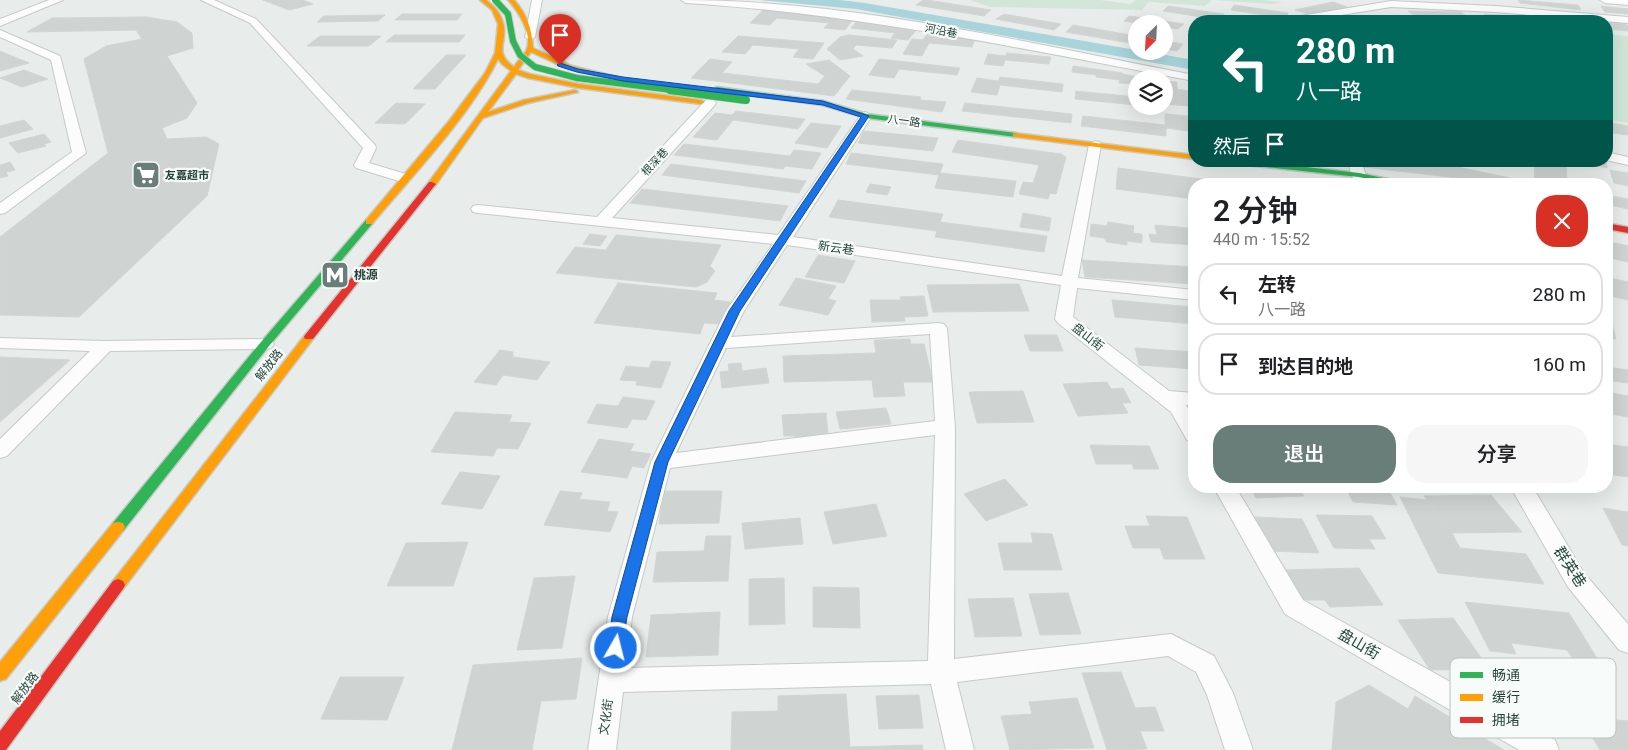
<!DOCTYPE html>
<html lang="zh">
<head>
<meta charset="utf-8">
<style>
	body { margin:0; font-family:Roboto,"Noto Sans SC",sans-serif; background:#f6f6f6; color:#202124; height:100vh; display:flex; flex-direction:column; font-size:19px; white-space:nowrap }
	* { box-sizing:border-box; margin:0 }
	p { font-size:16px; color:#757577 }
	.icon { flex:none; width:28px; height:28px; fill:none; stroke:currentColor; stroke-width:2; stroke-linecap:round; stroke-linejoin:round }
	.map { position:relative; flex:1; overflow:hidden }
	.details { position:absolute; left:1188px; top:178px; width:425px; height:315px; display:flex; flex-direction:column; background:#fff; border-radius:20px; box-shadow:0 5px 20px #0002 }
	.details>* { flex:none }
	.banner { position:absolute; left:1188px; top:15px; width:425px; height:152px; border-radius:20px; box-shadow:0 5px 20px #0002; background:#00695c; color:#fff; overflow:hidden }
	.needle { width:32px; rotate:204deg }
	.fabs { position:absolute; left:1128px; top:15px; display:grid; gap:10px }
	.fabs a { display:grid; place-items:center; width:45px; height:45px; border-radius:50%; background:#fff; box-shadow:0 5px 20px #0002; font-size:25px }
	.pin { position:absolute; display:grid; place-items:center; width:42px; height:42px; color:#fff; margin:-51px -21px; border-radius:50% 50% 50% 0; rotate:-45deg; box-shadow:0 0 5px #0007 }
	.pin .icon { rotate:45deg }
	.me { position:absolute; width:55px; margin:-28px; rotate:8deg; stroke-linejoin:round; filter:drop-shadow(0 0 4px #0008) }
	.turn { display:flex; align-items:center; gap:18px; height:105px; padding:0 25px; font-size:22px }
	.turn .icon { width:65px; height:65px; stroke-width:2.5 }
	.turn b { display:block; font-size:35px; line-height:42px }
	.then { display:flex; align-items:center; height:48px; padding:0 25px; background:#0003; gap:10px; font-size:19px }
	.round { display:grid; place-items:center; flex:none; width:52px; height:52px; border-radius:20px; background:#f6f6f6 }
	.overview { display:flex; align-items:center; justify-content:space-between; height:85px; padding:0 25px }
	h1 { font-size:30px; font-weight:600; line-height:38px }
	.action { display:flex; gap:10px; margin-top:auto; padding:10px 25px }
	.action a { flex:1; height:58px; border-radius:20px; background:#697e78; color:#fff; font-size:20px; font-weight:600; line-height:58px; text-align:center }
	.action a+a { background:#f6f6f6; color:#202124 }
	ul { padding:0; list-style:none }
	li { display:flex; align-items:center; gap:15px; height:62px; margin:0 10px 8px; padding:0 15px; border:2px solid #e0e0e0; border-radius:20px }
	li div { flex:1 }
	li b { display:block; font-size:19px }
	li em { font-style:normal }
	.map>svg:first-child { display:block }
	.green { fill:#d1e6d8 }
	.water { fill:#a9d4db }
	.building { fill:#cfd4d2; stroke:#d1d6d4 }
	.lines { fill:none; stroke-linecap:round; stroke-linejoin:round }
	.street-casing { stroke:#c5cac8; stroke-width:2 }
	.fast-casing { stroke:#c3cbc8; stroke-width:3 }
	.slow-casing { stroke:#c3cbc8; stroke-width:3 }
	.jam-casing { stroke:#c3cbc8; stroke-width:3 }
	.street { fill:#fcfcfc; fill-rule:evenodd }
	.fast { fill:#30b455; fill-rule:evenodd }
	.slow { fill:#ff9f0a; fill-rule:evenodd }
	.jam { fill:#e5322d; fill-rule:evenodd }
	.fast-bridge-far1-casing { stroke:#c3cbc8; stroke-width:8; stroke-linecap:butt }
	.fast-bridge-casing { stroke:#c3cbc8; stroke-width:9; stroke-linecap:butt }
	.fast-bridge-far1 { stroke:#30b455; stroke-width:6 }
	.fast-bridge { stroke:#30b455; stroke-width:8 }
	.route { fill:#1a73e8; stroke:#114b97 }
	.labels { text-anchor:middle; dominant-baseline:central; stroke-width:4.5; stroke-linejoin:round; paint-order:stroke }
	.far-street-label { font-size:11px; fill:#24423a; stroke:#f7fbf9 }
	.far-poi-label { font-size:11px; font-weight:bold; fill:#24423a; stroke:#f7fbf9; text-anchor:start }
	.street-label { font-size:12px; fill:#24423a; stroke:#f7fbf9 }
	.poi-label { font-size:12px; font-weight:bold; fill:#24423a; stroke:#f7fbf9; text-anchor:start }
	.near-street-label { font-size:15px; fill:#24423a; stroke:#f7fbf9 }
	.key { fill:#f7fbf9; stroke:#b8c4c0; stroke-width:1 }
	.key-label { font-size:14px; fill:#24423a }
</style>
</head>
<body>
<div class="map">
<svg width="1628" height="750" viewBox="0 0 1628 750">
	<rect width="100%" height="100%" fill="#e8edeb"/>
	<!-- green -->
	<path class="green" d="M970,0H1100L1130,4L1136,0H1263L1283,2L1271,4L1212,0L1205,6L1149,2L1142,10L990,7Z
		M1606,34L1628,36V123L1606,119Z"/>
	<!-- water -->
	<path class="water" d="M760,0H840L865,3L1194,60V70L856,9Z"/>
	<!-- building -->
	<path class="building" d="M263,0H303L313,4L289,10Z
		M923,0H927L991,10L984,16L916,5Z
		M1518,0L1578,5L1581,10L1520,3Z
		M1333,2L1347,7L1308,14L1295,10Z
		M1234,5L1288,13L1286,18L1231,10Z
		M1168,6L1224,14L1221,20L1163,11Z
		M1601,6L1628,9V14L1605,12Z
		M763,10L854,18L845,30L824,28L829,23L777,18L770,25L750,23Z
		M1408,11L1461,12L1472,20L1418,18Z
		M402,14H462L457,20H395Z
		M1004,14L1061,24L1054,30L996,19Z
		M1484,14L1541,17L1546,21H1492Z
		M385,15L378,21L317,22L324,16Z
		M1129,16L1184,24L1178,29L1164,27V24H1142L1124,21Z
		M146,17L177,22L192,33L193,48L167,56L197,103L187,118L162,128L167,139L206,137L219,144L207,196L79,317L0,315V237L108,153L84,59L106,46L142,39L136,30L27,32L52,18Z
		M856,22L917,29L908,40L891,38L895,33L851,28Z
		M1606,22L1625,24L1628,26V31L1606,29Z
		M1073,25L1136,36V44L1066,32Z
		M927,34L975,39L972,47L929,43L922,56L903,54L912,39L923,40Z
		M394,35H465L459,42H386Z
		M849,35L897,40L892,48L856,45L853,49L863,56L840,60L827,49L840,37Z
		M320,36H381L369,46H307Z
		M738,36L824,43L813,59L793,57L799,49L753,45L745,54L722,52Z
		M1164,41L1183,44L1177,51L1164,49Z
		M0,51L29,63L0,71Z
		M1007,53L1051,57L1049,64L1005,60L1003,66L984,64L988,54L1006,56Z
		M446,55H466L435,89H413Z
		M710,59L732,62L722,73L818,84L825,76L806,64L829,60L850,76L834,96L691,78Z
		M879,59L960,68L957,75L899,69L894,78L869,75Z
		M1073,66L1123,73V74L1148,79H1136V84L1119,83L1120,80L1096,77V75L1072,72Z
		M24,70L48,79L22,87L0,78Z
		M1000,77L1063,84L1062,92L1000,85L997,95L971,92L977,78L998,81Z
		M1164,81L1177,82V89L1188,91L1189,106L1164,104Z
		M852,90L921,97L920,100L946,102L942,112L846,99Z
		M1076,91L1136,97V105L1075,99Z
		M396,103L425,104L405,124L375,123Z
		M965,103L1072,114L1071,123L962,111Z
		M736,111L805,119L798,129L733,120L717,140L693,137L715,113L732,115Z
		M1165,114L1188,116L1189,131L1166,128V136L1081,126L1083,116L1165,125Z
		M24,120L33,129L0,138V126Z
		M1606,122L1628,126V135L1606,132Z
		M811,123L841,126L827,148L795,143Z
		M864,131L938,138L933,151L858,143Z
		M44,134L51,142L44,144L46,146L18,153L9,143Z
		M958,140L1061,154L1066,157L1056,194L1050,193L1048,199L1019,194L1023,182L1033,183L1039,165L952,152Z
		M684,144L790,156L794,150L821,153L812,169L785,166L783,169L674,155Z
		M851,153L943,164L940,173L1016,181L1013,197L935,188L939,175L846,164Z
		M1362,161H1412L1453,166L1519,180L1518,184H1483L1458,178L1364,167Z
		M1535,161H1566L1567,184H1534Z
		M1575,161H1606L1607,168Z
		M10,162L15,170L6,172L8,176L0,178V165Z
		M671,164L806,181L799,193L662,175Z
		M1118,168L1238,184H1194V199L1116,189Z
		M1610,170L1628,173V186L1614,183Z
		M870,184L891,187L887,195L866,192Z
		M642,189L788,206L780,221L630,203Z
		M1606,195L1628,199V209L1606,204Z
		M838,200L943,214L940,222L1047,236L1044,252L935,237L937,231L829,217Z
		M1023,213L1051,218L1049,231L1020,227Z
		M1108,222L1134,226L1133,233L1142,234V243L1127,241V245L1107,242L1104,238L1090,236L1091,224L1107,226Z
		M1155,225L1189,228L1192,235H1194V245L1151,242L1149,234L1157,235Z
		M590,234L607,236L600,246L583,244Z
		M616,235L721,245L710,266L715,271L707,282L696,287L556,273L575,247L606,250Z
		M1606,241L1628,246V262L1606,257Z
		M818,255L855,261L844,283L805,277Z
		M1082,260L1194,267V284L1085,277Z
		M1606,277L1628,282V300L1606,295Z
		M796,278L836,286L828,299L836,301L828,315L779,305Z
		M618,283L717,293L714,300L731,302L721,324L704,323L700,334L594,323Z
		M1019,284L1029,311L933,312L927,285Z
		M924,296L928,316L904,317L905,321L872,322L870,300H901L900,297Z
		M1112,300L1194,307V324L1115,317Z
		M1606,315L1610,316L1616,339L1606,337Z
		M1024,335H1057L1063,351H1030Z
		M910,339L911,344H924L933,382H903L905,396L874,397L872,380L784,382L783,356L876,353L874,340Z
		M1135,348L1194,352V369L1139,365Z
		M500,350L513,352V357L550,362L537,380L503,375L496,385L474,382Z
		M0,357L70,360L0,422Z
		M652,361L671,362L661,388L636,385L637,381L620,380L626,366L649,368Z
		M741,363L742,371L766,368L769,383L722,388L720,372L729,371L728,364Z
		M1606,367L1628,370V383L1606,380Z
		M1107,382L1111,389L1123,388L1131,403H1122L1128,413L1078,416L1063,384Z
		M1023,391L1034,422L977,423L969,392Z
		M1606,392L1628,396V417L1606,413Z
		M623,397L655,401L646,420L632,419L627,428L587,423L597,404L618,406Z
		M886,408L891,424L840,429L836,412Z
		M455,412L512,415L509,422L531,423L518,449L497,448L493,456L431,452Z
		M826,413L828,434H816V439H799L796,436H784L782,415Z
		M599,439L634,444L630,451L651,454L644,468L632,466L627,478L581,472Z
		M1606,444L1628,447V477L1606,474Z
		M1090,445L1149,446L1159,469H1134L1132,464H1096Z
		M460,472L500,476L482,509L441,504Z
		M1005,479L1028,505L986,521L964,494Z
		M1250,486H1298L1304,496L1256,498Z
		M1345,486H1386L1397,505L1353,502Z
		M560,491L582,493L579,499L610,502L607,511L618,512L610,532L544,525Z
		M664,491H722L719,523L659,524Z
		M1491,495L1522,532L1452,533L1424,496Z
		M1400,497L1427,500L1452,533L1460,548L1526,554L1544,584L1438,573Z
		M876,504L887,536L833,544L824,512Z
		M1603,508L1628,512V546L1622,545Z
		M1316,515L1372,516L1386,539H1369L1375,549L1334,548Z
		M1146,516L1187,517L1205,559H1164L1160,548H1133L1125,526H1150Z
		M1255,517L1302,519L1319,553L1270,551Z
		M800,518L803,544L745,549L742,523Z
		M1031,533L1052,534L1062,570H1004L998,543H1033Z
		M706,536H731L728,581L653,582L657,552L704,551Z
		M468,542L453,586H387L406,543Z
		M1359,568L1383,605L1330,607L1325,600H1299L1283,570Z
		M575,576L562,648L517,650L534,578Z
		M784,578L785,624L749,625V579Z
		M813,587L859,588L860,628L813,627Z
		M1068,593L1081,634L1040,635L1029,594Z
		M1013,598L1022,636L975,637L968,599Z
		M1465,602L1569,613L1600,663L1574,660L1567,650L1511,643L1516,654L1490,651Z
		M720,612L718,655L646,657L651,615Z
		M1453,618L1489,669L1430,670L1398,620Z
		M582,658L576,699L541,701L532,750H452L473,665Z
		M1121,672L1135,708L1155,707L1164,731H1140L1147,749L1107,750L1082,673Z
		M340,677H404L387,720L321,719Z
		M1369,685L1408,709L1415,696L1504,750H1332L1336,702Z
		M846,694L850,747L922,745L923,750H731L732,712L778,711V696Z
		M919,695L923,728L879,729L876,696Z
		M1077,698L1094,748L1010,750L1001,716L1032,714L1029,702Z
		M1580,717L1628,721V750H1600Z"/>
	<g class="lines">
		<defs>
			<path id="street" d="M49,0H63L0,26V19Z
				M201,0H214L256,19L375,145L376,148L369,163L409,175L411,178L409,181H399L356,168L354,165L363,148L250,23Z
				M532,0H542L535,37L530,40L525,37Z
				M681,0C854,0 1025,43 1194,75V81C1024,49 859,14 686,3Z
				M1600,0H1628V5L1605,3Z
				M1391,1L1495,6L1628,17V23L1495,12L1391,7L1304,21H1283L1288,18Z
				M0,30L60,56L86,153L5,213L0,214V203L72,152L51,60L0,37Z
				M710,99L714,100L716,103L714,106L612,218L778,235L862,113L866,112L872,116L793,237L1062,276L1089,145L1095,141L1100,142L1101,145L1078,278L1194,290V300L1077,288L1073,317L1169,391L1194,393V405H1186L1194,418V442L1187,440L1171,412L1058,323L1055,319L1061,285L787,245L744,311L731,337L938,323L944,324L947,328L955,427L954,659L1171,634L1214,656L1233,693L1253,750H1225L1207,695L1196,672L1168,656L957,682L974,750H946L931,684L623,692L616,750H588L608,617L651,462L726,311L773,244L478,213L473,212L471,209L473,206L478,205L597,217L706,100ZM930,334L935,421L676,453L726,348ZM935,435L928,661L626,668L632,617L670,468Z
				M1606,152L1628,157V165L1606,160Z
				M1347,161H1361L1369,184H1355Z
				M0,338L105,341L265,339L271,340L274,344L271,348L265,349L110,351L7,456L0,458V439L90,351L0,348Z
				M1213,486H1235L1303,600L1555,740L1559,750H1519L1285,614Z
				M1510,486H1532L1584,573L1628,624V653L1619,650L1568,587Z"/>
			<path id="fast" d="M717,87L823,101L867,114L1016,133L1020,135L1016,137L866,118L822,105L715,90V88Z
				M1223,161H1252L1359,173L1412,184H1393L1359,177L1227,163Z
				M369,219L373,222L372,224L269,346L123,531L118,532L113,531L111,527L113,523L261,342L366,220Z"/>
			<path id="slow" d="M480,0H486C494,6 501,13 503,23C509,42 492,51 514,67C517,62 522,56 526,51C534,35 518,11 508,0H514C527,14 532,29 533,48L572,66L617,77L614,79L568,69L531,52L518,70L530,74L579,84L701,100L705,102L701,104L579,88L528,78L516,74L488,112L524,100L575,90L578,92L528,103L483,118L435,186H429V182L511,71L502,64L498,59C470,116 413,175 372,224H366V220L449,121L485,73L495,53L498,24L492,10Z
				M1013,133L1194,155V159L1016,137H1013Z
				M309,334L313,335L314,337L313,339L123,589L118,591L113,589L111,585L113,581L305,335Z
				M118,522L123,523L125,527L123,531L6,679L0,681V662L113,523Z"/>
			<path id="jam" d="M429,182H432L436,184L313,339H305L304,337L305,335Z
				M1606,223L1628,227V233L1606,229Z
				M118,579L123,581L125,585L123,589L6,750H0V731L113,581Z"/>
		</defs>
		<!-- street casing -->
		<use href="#street" class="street-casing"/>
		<!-- fast casing -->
		<use href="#fast" class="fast-casing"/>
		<!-- slow casing -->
		<use href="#slow" class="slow-casing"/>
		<!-- jam casing -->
		<use href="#jam" class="jam-casing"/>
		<!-- street -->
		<use href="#street" class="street"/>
		<!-- fast -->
		<use href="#fast" class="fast"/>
		<!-- slow -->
		<use href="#slow" class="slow"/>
		<!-- jam -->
		<use href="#jam" class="jam"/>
		<defs>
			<path id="fast-bridge-far1" d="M495,0L508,14L513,41L520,55L535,67L577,78L680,91"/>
			<path id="fast-bridge" d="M670,90L746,100"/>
		</defs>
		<!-- fast-bridge-far1 casing -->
		<use href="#fast-bridge-far1" class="fast-bridge-far1-casing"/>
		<!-- fast-bridge casing -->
		<use href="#fast-bridge" class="fast-bridge-casing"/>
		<!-- fast-bridge-far1 -->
		<use href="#fast-bridge-far1" class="fast-bridge-far1"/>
		<!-- fast-bridge -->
		<use href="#fast-bridge" class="fast-bridge"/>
	</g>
	<!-- route -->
	<path class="route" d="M560,63L578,69L623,77L823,101L869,116L740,311L668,462L627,617L621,653L616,655L610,653L608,648L612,617L655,462L729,311L861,117L823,105L623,81L577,72L558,66L557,65Z"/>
	<!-- icons -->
	<defs>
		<symbol id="supermarket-square" viewBox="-11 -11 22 22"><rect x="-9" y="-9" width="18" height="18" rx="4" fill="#697e78" stroke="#f7fbf9"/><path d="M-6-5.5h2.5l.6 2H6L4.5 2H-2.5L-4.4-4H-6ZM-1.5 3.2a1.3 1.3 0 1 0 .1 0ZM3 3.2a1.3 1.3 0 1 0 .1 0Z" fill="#fff"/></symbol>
		<symbol id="metro-square" viewBox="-11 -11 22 22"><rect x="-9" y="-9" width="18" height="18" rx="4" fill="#697e78" stroke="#f7fbf9"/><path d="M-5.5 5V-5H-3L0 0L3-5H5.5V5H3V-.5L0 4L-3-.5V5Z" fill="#fff"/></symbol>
	</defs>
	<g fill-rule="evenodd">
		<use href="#supermarket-square" x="130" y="159" width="32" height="32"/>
		<use href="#metro-square" x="319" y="259" width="32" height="32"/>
	</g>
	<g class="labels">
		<!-- far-street labels -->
		<g class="far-street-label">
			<text transform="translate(941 31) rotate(11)">河沿巷</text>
			<text transform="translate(904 121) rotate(7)">八一路</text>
			<text transform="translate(655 162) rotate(-47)">根深巷</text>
		</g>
		<!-- far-poi labels -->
		<g class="far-poi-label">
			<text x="165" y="175">友嘉超市</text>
		</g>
		<!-- street labels -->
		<g class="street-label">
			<text transform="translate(836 248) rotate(8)">新云巷</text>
			<text transform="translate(1088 337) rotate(38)">盘山街</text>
			<text transform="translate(269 365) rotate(-52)">解放路</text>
			<text transform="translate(25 688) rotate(-53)">解放路</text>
			<text transform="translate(606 717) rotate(-82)">文化街</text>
		</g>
		<!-- poi labels -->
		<g class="poi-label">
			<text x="354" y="275">桃源</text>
		</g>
		<!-- near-street labels -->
		<g class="near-street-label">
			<text transform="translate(1570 567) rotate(57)">群英巷</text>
			<text transform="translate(1359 644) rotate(30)">盘山街</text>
		</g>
	</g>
	<!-- legend -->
	<rect x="1450" y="658" width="166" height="80" rx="8" class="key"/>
	<rect x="1460" y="672" width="23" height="6" fill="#30b455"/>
	<rect x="1460" y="694" width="23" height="7" fill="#ff9f0a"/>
	<rect x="1460" y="717" width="23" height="6" fill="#e5322d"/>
	<g class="key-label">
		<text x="1492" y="680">畅通</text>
		<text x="1492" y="702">缓行</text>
		<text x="1492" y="725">拥堵</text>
	</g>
</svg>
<div class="fabs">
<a><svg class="needle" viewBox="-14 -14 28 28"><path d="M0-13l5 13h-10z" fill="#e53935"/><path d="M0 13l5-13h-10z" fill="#757577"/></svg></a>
<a><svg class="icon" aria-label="layers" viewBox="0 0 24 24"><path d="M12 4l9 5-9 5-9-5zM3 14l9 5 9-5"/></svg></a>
</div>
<div class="pin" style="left:560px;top:65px;background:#d93025"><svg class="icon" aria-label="arrive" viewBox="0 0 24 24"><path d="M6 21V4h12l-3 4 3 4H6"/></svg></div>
<svg class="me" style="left:616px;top:648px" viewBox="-20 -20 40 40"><circle r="17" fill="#1a73e8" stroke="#fff" stroke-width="3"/><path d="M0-11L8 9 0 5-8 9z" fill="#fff"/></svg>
<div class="banner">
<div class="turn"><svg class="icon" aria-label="left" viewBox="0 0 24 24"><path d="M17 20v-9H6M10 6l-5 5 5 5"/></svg><div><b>280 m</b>八一路</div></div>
<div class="then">然后<svg class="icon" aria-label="arrive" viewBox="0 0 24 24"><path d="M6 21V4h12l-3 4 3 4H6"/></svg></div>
</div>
<section class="details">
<div class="overview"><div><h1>2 分钟</h1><p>440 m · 15:52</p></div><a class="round" style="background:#d93025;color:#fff"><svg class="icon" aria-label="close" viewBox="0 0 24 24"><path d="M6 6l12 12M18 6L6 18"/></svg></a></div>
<ul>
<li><svg class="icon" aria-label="left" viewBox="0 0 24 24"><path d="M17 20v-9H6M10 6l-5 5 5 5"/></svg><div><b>左转</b><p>八一路</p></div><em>280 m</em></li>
<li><svg class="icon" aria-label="arrive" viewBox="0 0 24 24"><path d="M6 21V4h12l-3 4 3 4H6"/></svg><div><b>到达目的地</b></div><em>160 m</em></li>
</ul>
<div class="action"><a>退出</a><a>分享</a></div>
</section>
</div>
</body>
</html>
